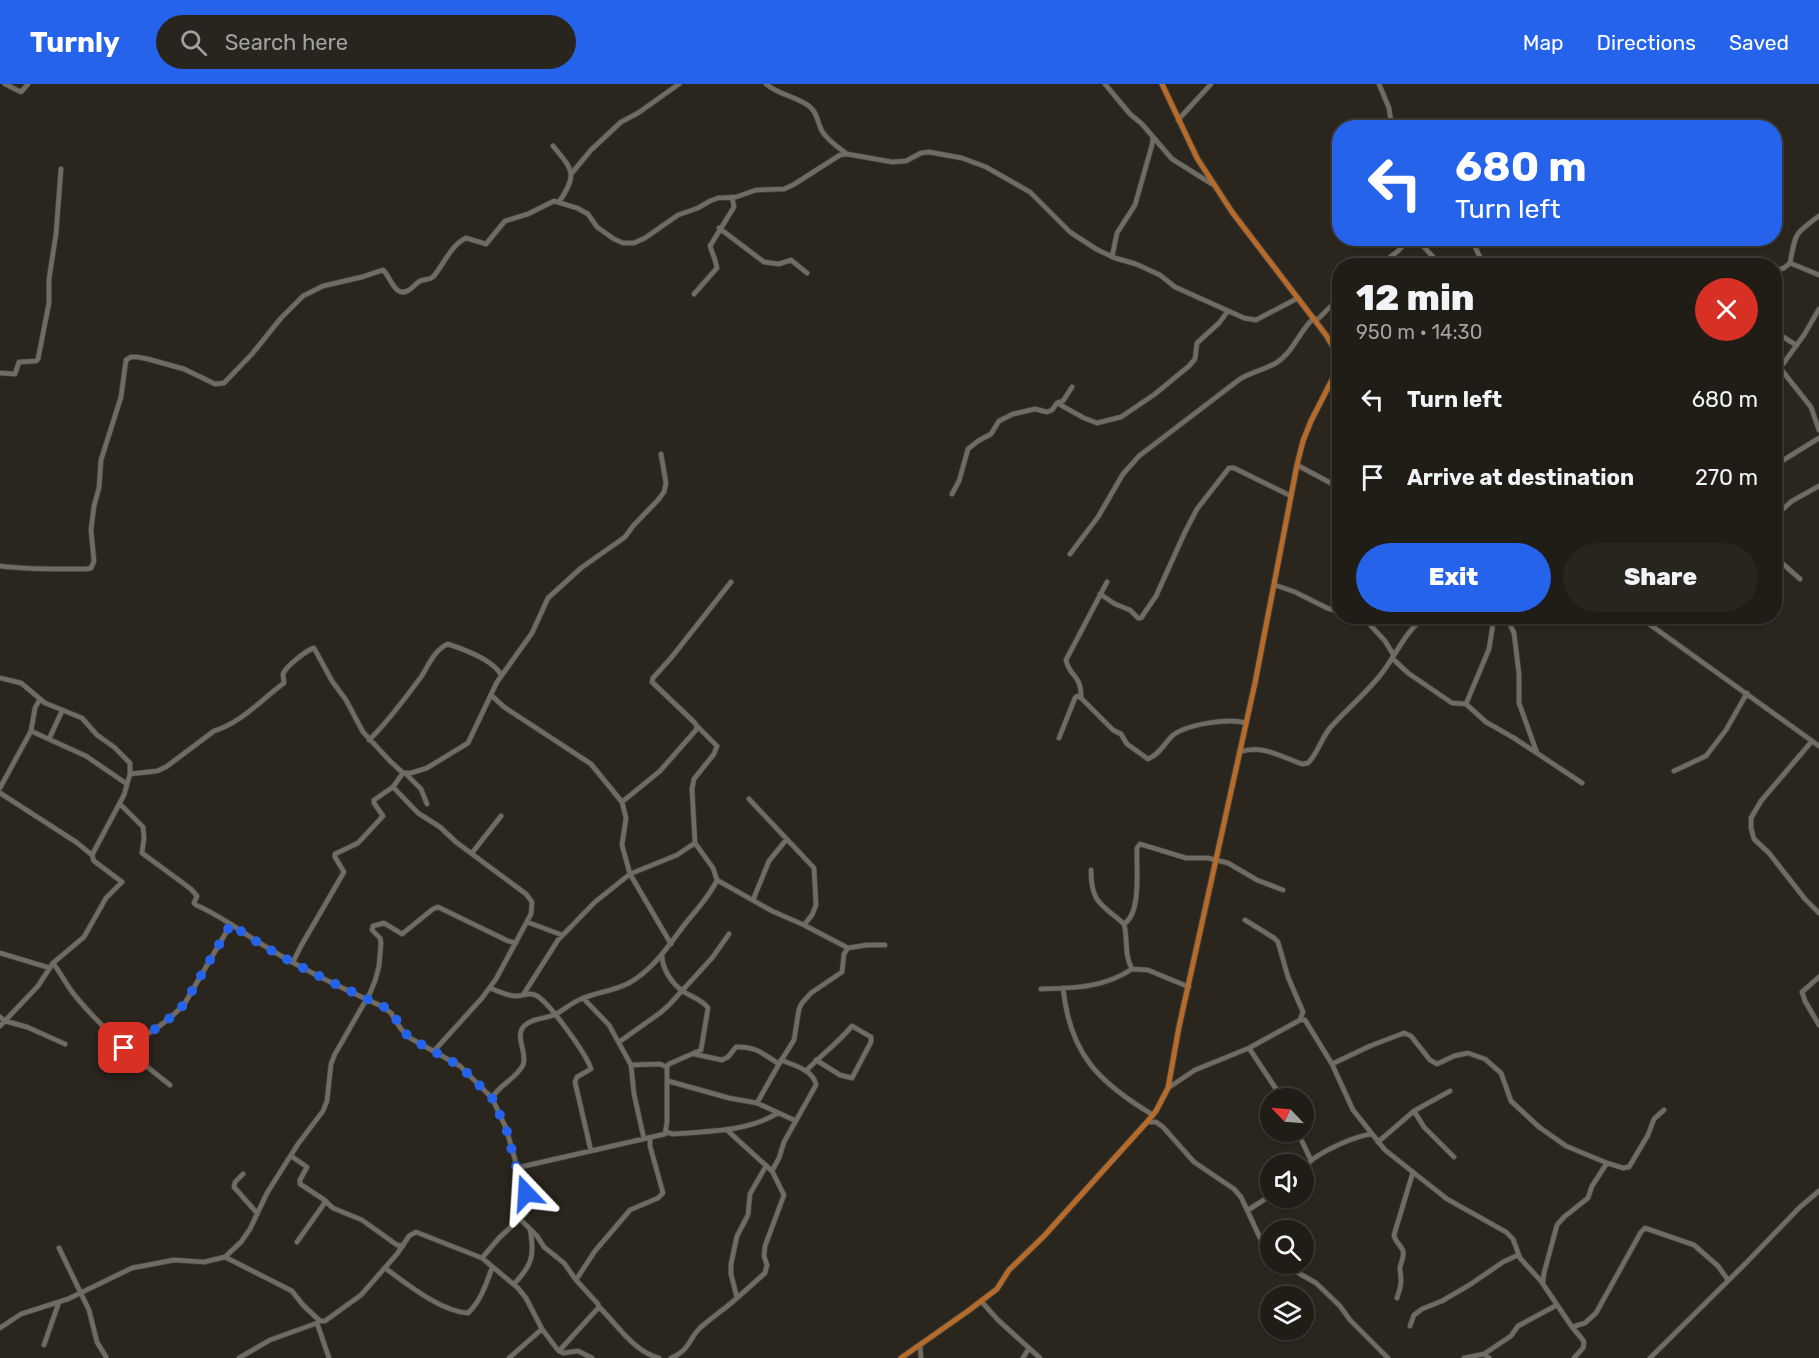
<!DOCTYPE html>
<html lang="en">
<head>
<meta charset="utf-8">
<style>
	body { margin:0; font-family:Rubik,sans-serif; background:#28251f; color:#f1f3f6; height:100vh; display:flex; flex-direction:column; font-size:22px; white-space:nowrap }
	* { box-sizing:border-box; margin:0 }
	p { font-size:20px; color:#a2a1a1 }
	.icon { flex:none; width:33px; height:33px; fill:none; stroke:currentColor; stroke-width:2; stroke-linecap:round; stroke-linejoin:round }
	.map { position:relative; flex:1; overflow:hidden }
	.details { position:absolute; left:1332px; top:174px; width:450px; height:366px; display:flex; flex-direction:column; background:#201c16; border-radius:24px; box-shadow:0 2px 4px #0004,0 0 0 2px #3d3a35 }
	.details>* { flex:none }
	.hud { position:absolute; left:1332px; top:36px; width:450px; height:126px; border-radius:24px; box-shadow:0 2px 4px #0004,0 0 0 2px #3d3a35; background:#2563eb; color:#fff; overflow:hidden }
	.needle { width:39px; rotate:295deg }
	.controls { position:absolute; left:1260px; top:1004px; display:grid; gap:12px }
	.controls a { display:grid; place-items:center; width:54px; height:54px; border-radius:50%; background:#201c16; box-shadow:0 2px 4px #0004,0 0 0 2px #3d3a35; font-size:30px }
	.pin { position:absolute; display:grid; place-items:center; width:51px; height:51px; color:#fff; margin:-26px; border-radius:12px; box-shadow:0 3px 9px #0006 }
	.me { position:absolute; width:66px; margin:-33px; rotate:340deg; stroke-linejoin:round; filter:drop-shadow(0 0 4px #0008) }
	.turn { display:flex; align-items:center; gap:21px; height:126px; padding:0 24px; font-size:27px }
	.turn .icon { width:78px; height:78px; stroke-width:2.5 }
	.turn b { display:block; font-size:42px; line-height:51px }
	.round { display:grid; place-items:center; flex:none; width:63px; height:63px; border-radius:32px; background:#28251f }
	.headline { display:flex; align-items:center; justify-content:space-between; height:102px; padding:0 24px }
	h1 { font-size:36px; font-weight:800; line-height:45px }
	.cta { display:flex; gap:12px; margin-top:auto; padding:12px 24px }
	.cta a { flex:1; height:69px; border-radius:36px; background:#2563eb; color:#fff; font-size:24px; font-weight:800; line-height:69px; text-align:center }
	.cta a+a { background:#28251f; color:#f1f3f6 }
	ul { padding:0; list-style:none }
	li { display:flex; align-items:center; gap:18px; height:78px; padding:0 24px }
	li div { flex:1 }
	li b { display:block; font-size:22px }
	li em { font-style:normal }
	header { display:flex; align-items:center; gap:36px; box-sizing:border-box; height:84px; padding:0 30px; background:#2563eb; color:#fff }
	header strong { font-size:28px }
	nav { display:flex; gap:33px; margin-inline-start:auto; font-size:21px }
	.search { width:420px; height:54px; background:#28251f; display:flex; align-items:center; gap:15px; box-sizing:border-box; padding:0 21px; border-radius:33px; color:#a2a1a1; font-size:22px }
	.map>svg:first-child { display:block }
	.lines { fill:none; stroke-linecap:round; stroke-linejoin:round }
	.minor-casing { stroke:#44413a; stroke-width:6 }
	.major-casing { stroke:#44413a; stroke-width:7 }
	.minor { stroke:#716c63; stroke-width:4.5 }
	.major { stroke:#b76b2b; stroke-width:5 }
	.route { stroke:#2563eb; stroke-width:10; stroke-dasharray:0 18 }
</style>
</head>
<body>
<header>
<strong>Turnly</strong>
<div class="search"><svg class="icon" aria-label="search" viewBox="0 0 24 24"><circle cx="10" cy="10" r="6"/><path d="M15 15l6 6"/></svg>Search here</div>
<nav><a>Map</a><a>Directions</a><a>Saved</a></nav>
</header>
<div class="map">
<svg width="1819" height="1274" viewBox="0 0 1819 1274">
	<rect width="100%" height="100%" fill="#2a261e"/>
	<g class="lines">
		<defs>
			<path id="minor" d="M5,0L21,8L28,0
				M766,0C779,11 795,12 809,22C818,29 817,38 822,47C827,56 839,64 847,70
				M1105,0L1130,30L1142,40L1172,75L1212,100
				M1379,0L1389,24L1392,44
				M1178,36L1211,0
				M553,62C573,86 578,90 559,118
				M571,90L591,66L621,38L638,29L679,0
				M719,144L764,178L779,180L791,176L807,189
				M1416,154L1441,182
				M1471,154L1484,182
				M1112,173L1117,149L1135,121L1152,61L1153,53
				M1790,179L1819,191
				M1379,182L1398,167L1410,154
				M1774,187L1784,184L1790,179C1796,149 1793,151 1819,132
				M694,210L717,184L715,176L710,162L734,123L732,113
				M1316,237L1340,213
				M1774,247L1796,261
				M1774,284H1780L1811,323L1819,346
				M1780,284L1804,251L1819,225
				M0,289L15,290L19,278L36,277L38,275L49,219V195L56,150L61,85
				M1057,319L1084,334L1097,339L1121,333L1155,310L1189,282L1195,275L1197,259L1219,239L1228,227
				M1297,381L1340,404
				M1774,382L1819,354
				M952,410L959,397L968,365L978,357L991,350L999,337L1013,330L1035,325L1047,328L1052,326L1057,319L1063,317L1072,303
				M1774,433L1792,417L1819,402
				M1070,470L1098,433L1123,390L1139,372L1240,295C1251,288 1264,286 1276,279C1293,269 1299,247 1314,234
				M1774,472L1800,495
				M0,482C29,486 57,485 86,485L91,484L94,477L91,446L94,422L99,404L101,376L121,313L126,276L131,273H137L148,275L184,285L215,300L224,299L252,270L281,234L303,212L323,202L362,193L383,186C391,193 395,215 409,206C413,204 416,199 420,197C426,194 428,197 433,193C444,180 451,161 466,154L486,160L505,137L528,130L554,117L577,124L588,130L597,143L614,155L623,159H634L645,154L678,131L698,124L710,117L718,114L736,113L756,106L784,105L793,101L840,71L847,70L892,78L906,77L921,69L929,68L962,74L986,83L1030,108L1070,148L1096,165L1115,174L1136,180L1160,191L1175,203L1244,234L1256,236L1298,214
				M1107,498L1066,576C1069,593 1082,590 1081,614L1113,646L1121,650L1127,660L1148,675C1159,671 1164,660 1172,652C1186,640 1229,634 1246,639
				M1275,501L1295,508L1327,524L1340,528
				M1100,510L1115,520L1130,526L1138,534H1141L1156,512L1185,448L1197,425L1229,384H1234L1291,412
				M1362,532L1385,557L1393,570
				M1506,532L1514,549L1519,590V619L1537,669
				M1638,532L1819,662
				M1650,541L1659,532
				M1392,574L1408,589L1452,619L1466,620L1486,638L1514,654L1582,699
				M0,594L21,599L45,619L82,634L97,651L114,663L130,679V690L124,711L92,771L94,777L122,798L106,814L84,853L53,879L38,902L0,942
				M491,611L504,623L591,680L622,718L626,734L622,761L630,790L671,860
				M1466,620L1489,565L1493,540L1498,532
				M697,642L717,662L714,670L694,695L692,705L695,759L713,784L717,796L772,827L804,841L848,864
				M31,647L86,672L127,700
				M1059,654L1075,614L1077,612L1081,614
				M49,655L62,627
				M369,656C389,637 405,614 421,593C429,581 434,566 448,560C463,565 494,576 501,591
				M1812,657L1761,717L1751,734V744L1754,755L1769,769L1805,815L1819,829
				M1240,668C1261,660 1282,673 1302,680L1308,679C1318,669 1321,655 1330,644C1345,627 1363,612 1378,594C1396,573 1402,550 1426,532
				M1674,687L1706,672L1726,646L1747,609
				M405,689L421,705L427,720
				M130,690L157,687L166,683L214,647C241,639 262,615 284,599C284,596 283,593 283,590C286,582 307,566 314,564L332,597L346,616L363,648L390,677L403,689
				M393,703L418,729L440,743L456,758L526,810L532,818L531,830L496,895L482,914L434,967
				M0,704L31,647L35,624L40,615
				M0,709L76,758L92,771
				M749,715L814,784L816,821L812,831L804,841
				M622,718L660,687L696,646L697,642L694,638L652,598L653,594L671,574L731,498
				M120,720L143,743L144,754L142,769L191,805L197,812L194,819L196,821C222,832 244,850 268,864C305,887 345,905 383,923L391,929L401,945L410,954L460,982L492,1014
				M472,769L501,732
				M1091,786C1091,820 1102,820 1124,840C1128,855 1124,871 1132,885L1148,886L1189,903
				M753,816L769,777L786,756
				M1245,836L1274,854L1278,858L1288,893L1303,928L1300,936
				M527,838L562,851
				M1124,840C1142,828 1136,784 1137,764L1140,760L1186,774H1208L1228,779L1257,796L1283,806
				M0,869L50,884
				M293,878L301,862L344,788L335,773V770L358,759L383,732L374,719V716L393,703L403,689H411L427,684L468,659L497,598L532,549L548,514L581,484L625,453L633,442L658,416L664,408L666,399L661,370
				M53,879C62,891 68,904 77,914C105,947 136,975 170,1001
				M1819,893L1802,908L1805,917L1819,941
				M490,904C498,907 507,912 516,912C523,912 529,908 535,911C547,915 587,971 591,985L577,993L575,998L591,1067
				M1063,904C1070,970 1098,998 1153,1031
				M1041,905C1073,904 1104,904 1132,885
				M523,911L558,856L595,818L630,790L677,771L695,759
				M583,914L609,941L631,981L634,1010L644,1055
				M0,933L5,937L27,943L65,960
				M619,958L660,929L669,921L712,874L729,850
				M124,964C146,951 168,939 185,919L231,840
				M1249,964L1282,1014
				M694,970L722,976L728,973L736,963C756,962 763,970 779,980
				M1332,980L1370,962L1404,949L1411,952L1430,976L1437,980L1454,972L1468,969L1485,975L1501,989L1511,1017L1539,1043L1566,1062L1607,1079
				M631,981L660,980L667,983
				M806,987C821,971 838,959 852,942L871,953V958L852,994L840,991L816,976
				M668,997L729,1014L757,1019L796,1037
				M1168,1004L1195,986L1249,964L1300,936H1305L1332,980L1353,1026L1385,1066L1447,1115L1506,1148L1513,1155L1520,1174L1541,1197L1572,1243L1583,1256L1584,1259L1583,1264L1574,1274
				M757,1019L779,980L794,956L799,925L802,919L811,909L842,888L844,870L848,864L867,861H885
				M1414,1027L1424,1043L1454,1073
				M1147,1038H1156L1163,1043L1194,1078L1234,1105L1241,1113L1261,1156L1270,1166
				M728,1047L772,1087L784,1111L765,1162L764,1172L767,1181L765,1189L737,1214
				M1297,1047L1311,1076
				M666,1048L673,1050C708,1047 747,1048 778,1029
				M1378,1058L1414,1027L1450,1007
				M291,1072L307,1083L300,1096V1100L323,1115L333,1124L362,1136L397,1161L403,1162
				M516,1084L665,1050L667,1038V983L669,980L701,966L708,924C703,916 692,913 684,908C672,900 662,885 662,871
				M1304,1086C1306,1083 1309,1078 1313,1075C1327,1065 1355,1052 1372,1050
				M772,1087L779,1074L784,1058L816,1001C814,986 793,981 781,976
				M243,1090L235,1098L234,1103L257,1129
				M1248,1126L1270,1112
				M520,1135L537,1152L544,1163L564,1179L576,1196
				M297,1158L326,1117
				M59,1164L89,1226L97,1258L106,1273
				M225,1173L292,1207L303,1221L320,1237
				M482,1174L499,1154L525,1130L528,1121L506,1044L492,1014C499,1001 516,995 523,981C528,968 514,953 524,942C533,933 549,935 558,929C566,924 573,918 581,915C597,908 614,907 629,899C654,885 668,862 685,840C696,826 710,812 717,796
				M1281,1179L1316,1199L1340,1222L1350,1236L1388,1274
				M385,1184C407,1200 440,1227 468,1229C481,1217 486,1200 492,1184
				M1543,1198L1544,1189L1557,1141L1564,1133L1588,1114L1592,1102L1607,1079L1623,1084L1629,1083L1648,1051L1654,1035L1664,1026
				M514,1200C532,1181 535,1172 530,1145
				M1397,1214C1401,1202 1402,1198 1400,1186C1399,1180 1405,1174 1403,1167C1401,1161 1395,1158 1394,1151L1413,1088
				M981,1217L998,1236L1040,1274
				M599,1223C617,1240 634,1268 659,1274
				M317,1239L329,1274
				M1410,1242L1414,1231L1422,1225L1442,1217L1471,1200L1503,1178L1518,1171
				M1572,1243L1585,1239L1596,1229L1641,1148L1645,1144L1694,1161L1718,1182L1728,1196
				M0,1244L21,1230L68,1215L132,1184L174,1176L204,1178L225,1173L241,1158L250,1145L267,1109L298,1060L323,1027L327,1017L331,980L335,970L370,909L375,897L379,882L381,859L380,854L372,846L373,842L384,839L402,850L433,825L438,823L508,857L516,859
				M44,1261L59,1218
				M920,1261L921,1274
				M559,1267L599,1223L598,1220L576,1196L595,1167L630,1126L658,1114L663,1109L650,1062V1054
				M1484,1270L1511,1252L1518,1242L1557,1221
				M239,1274L270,1256L317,1239L320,1237H325L361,1211L397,1170L409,1152L416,1148L482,1174L518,1204L526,1214L542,1245L557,1265L563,1269L578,1267L592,1274
				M509,1274L542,1245
				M671,1274C690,1266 688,1256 700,1244C712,1233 725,1225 737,1214L731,1190V1180L737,1152L748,1131L750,1110L766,1082
				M1023,1274L1029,1264
				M1464,1274L1484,1270L1489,1274
				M1650,1274L1746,1179L1800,1123L1819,1107"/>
			<path id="major" d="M901,1274L968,1227L997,1205L1009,1186L1044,1152L1147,1038L1156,1027L1168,1004L1179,943L1255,599L1297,381L1303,357L1311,337L1337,286L1339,273L1326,251L1232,128L1197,74L1162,0"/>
		</defs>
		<!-- minor casing -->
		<use href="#minor" class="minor-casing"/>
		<!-- major casing -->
		<use href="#major" class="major-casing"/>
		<!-- minor -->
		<use href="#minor" class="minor"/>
		<!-- major -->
		<use href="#major" class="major"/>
	</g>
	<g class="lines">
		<!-- route -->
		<path class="route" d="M124,964C146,951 168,939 185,919L231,840C278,875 332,898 384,923L395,933L401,945L410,954L460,982L492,1014L506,1044L519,1093L526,1109"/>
	</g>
</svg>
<div class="controls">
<a><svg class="needle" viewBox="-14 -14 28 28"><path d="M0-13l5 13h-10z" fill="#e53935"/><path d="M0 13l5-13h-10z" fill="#a2a1a1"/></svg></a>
<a><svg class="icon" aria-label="sound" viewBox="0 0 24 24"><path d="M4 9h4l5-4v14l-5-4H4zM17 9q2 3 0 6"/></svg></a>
<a><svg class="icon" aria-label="search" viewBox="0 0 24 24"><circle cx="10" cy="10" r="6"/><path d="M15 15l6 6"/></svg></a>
<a><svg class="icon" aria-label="layers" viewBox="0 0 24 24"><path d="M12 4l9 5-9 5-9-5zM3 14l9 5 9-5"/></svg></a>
</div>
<div class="pin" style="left:124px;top:964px;background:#d93025"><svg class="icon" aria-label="arrive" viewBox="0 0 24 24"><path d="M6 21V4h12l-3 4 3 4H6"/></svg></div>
<svg class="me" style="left:526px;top:1109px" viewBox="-20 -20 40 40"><path d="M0-17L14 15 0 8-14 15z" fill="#2563eb" stroke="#fff" stroke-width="4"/></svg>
<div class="hud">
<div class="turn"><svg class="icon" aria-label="left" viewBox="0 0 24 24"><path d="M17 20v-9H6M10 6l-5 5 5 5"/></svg><div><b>680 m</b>Turn left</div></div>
</div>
<section class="details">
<div class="headline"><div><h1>12 min</h1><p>950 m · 14:30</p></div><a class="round" style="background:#d93025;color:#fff"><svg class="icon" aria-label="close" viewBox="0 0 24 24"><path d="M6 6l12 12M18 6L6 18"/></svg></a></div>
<ul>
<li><svg class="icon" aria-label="left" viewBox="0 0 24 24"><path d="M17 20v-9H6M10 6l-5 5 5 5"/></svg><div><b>Turn left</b></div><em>680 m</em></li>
<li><svg class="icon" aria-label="arrive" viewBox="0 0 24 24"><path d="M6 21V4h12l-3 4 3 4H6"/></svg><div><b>Arrive at destination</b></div><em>270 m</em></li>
</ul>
<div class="cta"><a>Exit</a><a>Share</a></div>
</section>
</div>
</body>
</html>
